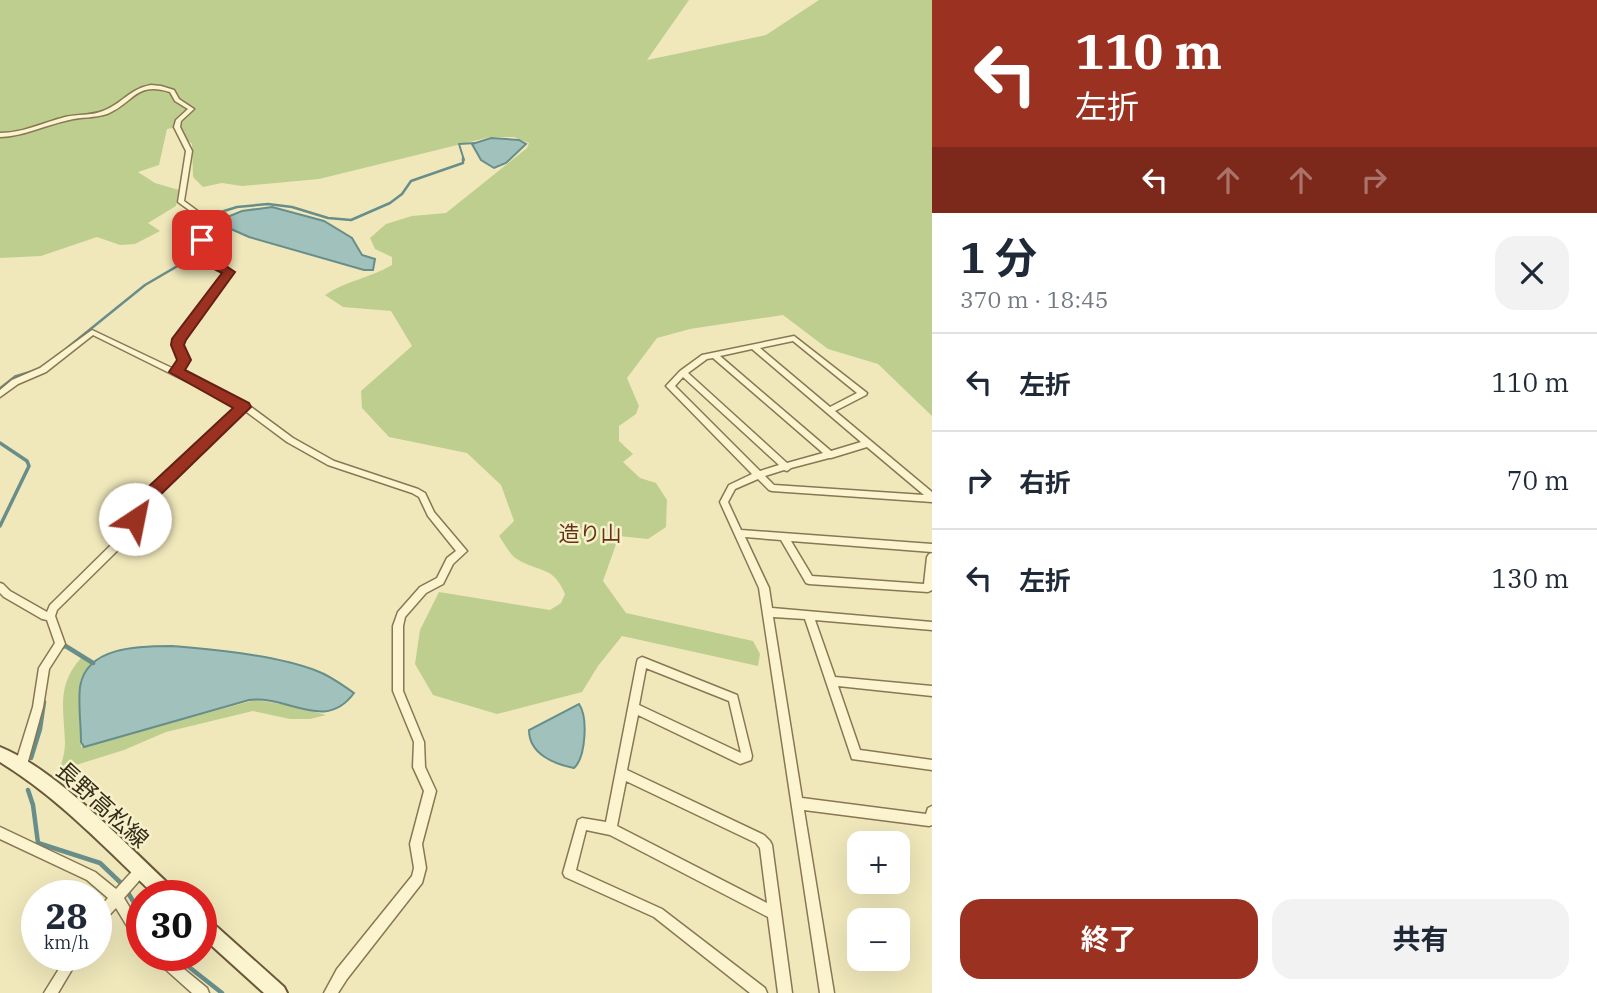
<!DOCTYPE html>
<html lang="ja">
<head>
<meta charset="utf-8">
<style>
	body { margin:0; font-family:"IBM Plex Serif","Noto Sans JP",serif; background:#f2f2f3; color:#1f2937; height:100vh; display:flex; flex-direction:column; font-size:26px; white-space:nowrap }
	* { box-sizing:border-box; margin:0 }
	p { font-size:23px; color:#747a83 }
	.icon { flex:none; width:38px; height:38px; fill:none; stroke:currentColor; stroke-width:2; stroke-linecap:round; stroke-linejoin:round }
	.map { position:relative; flex:1; overflow:hidden }
	.drawer { display:flex; flex-direction:column; background:#fff; width:665px }
	.drawer>* { flex:none }
	.banner { background:#9b3221; color:#fff; overflow:hidden }
	.controls { position:absolute; left:847px; top:831px; display:grid; gap:14px }
	.controls a { display:grid; place-items:center; width:63px; height:63px; border-radius:14px; background:#fff; box-shadow:0 7px 28px #0002; font-size:35px }
	.speed { position:absolute; left:21px; top:880px; display:flex; gap:14px; font-size:35px; font-weight:700; text-align:center }
	.speed>* { display:grid; place-content:center; width:91px; height:91px; border-radius:50%; background:#fff; box-shadow:0 7px 28px #0002; line-height:1 }
	.speed small { font-size:18px; font-weight:400 }
	.speed .limit { border:10px solid #d22; background:#fff; color:#111 }
	.pin { position:absolute; display:grid; place-items:center; width:60px; height:60px; color:#fff; margin:-30px; border-radius:14px; box-shadow:0 4px 10px #0006 }
	.me { position:absolute; width:77px; margin:-38px; rotate:34deg; stroke-linejoin:round; filter:drop-shadow(0 0 5px #0008) }
	.turn { display:flex; align-items:center; gap:24px; height:147px; padding:0 28px; font-size:32px }
	.turn .icon { width:91px; height:91px; stroke-width:2.5 }
	.turn b { display:block; font-size:49px; line-height:60px }
	.lanes { display:flex; align-items:center; height:66px; padding:0 28px; background:#0003; justify-content:center; gap:35px; direction:ltr }
	.lanes .off { opacity:.35 }
	.round { display:grid; place-items:center; flex:none; width:74px; height:74px; border-radius:21px; background:#f2f2f3 }
	.overview { display:flex; align-items:center; justify-content:space-between; height:119px; padding:0 28px }
	h1 { font-size:42px; font-weight:700; line-height:52px }
	.primary-button { display:flex; gap:14px; margin-top:auto; padding:14px 28px }
	.primary-button a { flex:1; height:80px; border-radius:21px; background:#9b3221; color:#fff; font-size:28px; font-weight:700; line-height:80px; text-align:center }
	.primary-button a+a { background:#f2f2f3; color:#1f2937 }
	ul { padding:0; list-style:none }
	li { display:flex; align-items:center; gap:21px; height:98px; padding:0 28px; border-top:2px solid #e0e1e3 }
	li div { flex:1 }
	li b { display:block; font-size:26px }
	li em { font-style:normal }
	main { display:flex; flex:1; min-height:0 }
	.map>svg:first-child { display:block }
	.green { fill:#bece8f }
	.water { fill:#a0c1bc; stroke:#678e8a; stroke-width:2 }
	.lines { fill:none; stroke-linecap:round; stroke-linejoin:round }
	.stream-far3 { stroke:#678e8a; stroke-width:2 }
	.stream-far2 { stroke:#678e8a; stroke-width:2.5 }
	.stream-far1 { stroke:#678e8a; stroke-width:3.5 }
	.stream { stroke:#678e8a; stroke-width:4.5 }
	.minor-casing { stroke:#887754; stroke-width:3 }
	.secondary-casing { stroke:#6a5838; stroke-width:4 }
	.minor { fill:#fbf4cf; fill-rule:evenodd }
	.secondary { fill:#fbf4cf; fill-rule:evenodd }
	.route { fill:#9b3221; stroke:#652015; stroke-width:2 }
	.labels { text-anchor:middle; dominant-baseline:central; stroke-width:5; stroke-linejoin:round; paint-order:stroke }
	.neighbourhood-label { font-size:21px; fill:#663317; stroke:#f7f1cb }
	.near-street-label { font-size:23px; fill:#362c1a; stroke:#f7f1cb }
</style>
</head>
<body>
<main>
<div class="map">
<svg width="932" height="993" viewBox="0 0 932 993">
	<rect width="100%" height="100%" fill="#f0e8bb"/>
	<!-- green -->
	<path class="green" d="M0,0H689L647,60L766,35L819,0H932V416L878,364L828,349L783,315L690,329L657,338L627,378L639,406L636,414L619,426V441L633,454L623,462L640,478L656,483L667,500L666,527L648,539L619,536L603,581L626,613L753,641L760,654L758,666L622,636L598,666L582,692L497,714L433,695L415,664L420,630L439,592L550,610L561,603L565,594C553,565 539,573 517,559C510,555 504,543 499,536L514,521L501,485L467,453L389,437L362,408L361,391L412,346L391,311L343,307L325,295C345,281 370,278 392,265V257L375,249L370,238L386,224L412,216L446,213L527,148L529,143L514,137H490L319,179L242,186L222,183L203,187L193,177L192,144L184,137L180,127L167,129L159,165L138,172L155,183L179,190L176,206L148,223L160,231L135,244L120,245L97,237L41,256L0,258Z
		M81,658L91,663L80,681L81,747L255,700L294,706L326,715L310,719H290L253,711L166,732L124,750L60,770C62,761 65,752 65,743C64,709 56,686 81,658Z"/>
	<!-- water -->
	<path class="water" d="M491,138L519,140L526,144L506,163L494,168L481,160L472,144Z
		M272,207L324,221L352,238L362,255L375,259L373,270H364L249,237L215,222L242,211Z
		M172,646C215,650 276,655 317,671C331,676 342,685 354,693C325,733 288,695 249,700L84,747L81,742C81,724 78,704 80,687C86,646 140,646 172,646Z
		M579,704C588,717 586,757 574,768C554,764 529,754 529,730Z"/>
	<g class="lines">
		<!-- stream-far3 -->
		<path class="stream-far3" d="M464,160L459,144L475,143"/>
		<!-- stream-far2 -->
		<path class="stream-far2" d="M67,348L145,285L210,247L208,237L195,222L198,219L237,207L268,204L292,207L328,218L351,220L390,203L402,194L411,181L463,163V158"/>
		<!-- stream-far1 -->
		<path class="stream-far1" d="M0,389L15,377L35,371
			M0,443L27,461L29,466L0,526"/>
		<!-- stream -->
		<path class="stream" d="M63,647L64,645L93,663
			M31,758L40,729L44,702
			M28,790L33,805L38,843L100,863L123,885
			M127,891L142,916
			M175,956L222,993"/>
		<defs>
			<path id="minor" d="M151,85L161,86L174,90L179,99L194,109L181,121L180,127L192,151L184,201L203,215L189,228L204,239L221,265L232,272L183,339L181,345L188,360L180,372L247,404L293,438L334,461L418,489L425,493L434,512L467,551L453,564L443,584L426,593L405,617L403,626V691L424,742L425,767L436,791L422,844L426,868L422,883L347,979L338,993H324L337,969L412,876L414,868L410,844L424,791L413,767L414,742L393,691V626L398,612L420,587L437,578L447,558L456,551L428,516L419,497L412,493L328,465L287,442L244,410L153,497L119,549L57,610L55,616L65,644L49,669L43,707L27,765L25,769L21,770L17,769L15,765L33,707L39,668L55,643L47,620L42,619L4,597L0,593V583L3,584L10,591L47,612L50,605L113,543L147,493L238,407L93,335L46,372L18,384L0,397V390L12,380L40,368L92,330L174,369L180,360L173,345L175,339L225,273L216,267L199,241L182,228L196,215L178,202L186,151L174,127L176,120L188,109L175,101L170,92C135,81 134,103 107,114C95,118 81,117 69,120C45,125 25,136 0,137V133C23,133 42,123 65,117C77,114 91,116 103,111C122,104 129,89 151,85Z
				M794,336L867,393L866,395L835,411L932,492V502L772,491L769,490L758,479L735,489L728,502L741,530L932,544V552L791,541L812,576L924,584L927,557L929,554L932,553V590L928,592L809,584L806,583L781,540L745,537L769,588L772,608L932,622V630L815,620L835,677L932,686V696L838,686L860,750L932,760V770L852,759L805,619L773,617L802,798L926,814L928,808L932,806V825L929,826L804,810L834,993H820L759,588L720,502L729,485L752,474L666,386L680,371L702,355ZM793,341L857,393L830,407L760,348ZM752,349L861,442L831,451L720,356ZM713,358L823,453L787,463L688,373L707,359ZM683,377L779,465L760,471L675,386ZM867,447L924,495L774,485L765,476L784,470L787,471L791,468L829,458H831Z
				M642,657L737,695L752,756L751,760L740,764L638,715L627,770L764,835L770,841L772,845L792,993H778L768,917L610,835L586,830L576,870L662,909L765,988L767,993H750L654,917L565,877L563,873L578,820L582,818L606,822L637,662L638,659ZM646,668L729,701L741,753L639,705ZM626,781L756,843L760,848L767,903L617,826Z
				M0,827L95,872L116,889L137,866L141,864L145,866L147,870L145,874L124,898L142,928V946L138,944L116,908L100,925L96,927V911L108,898L87,880L0,839Z
				M67,956H80L58,993H44Z
				M153,956H168L207,988L209,993H192L155,960Z"/>
			<path id="secondary" d="M0,747C59,771 127,846 175,890L178,896H156C106,849 59,798 0,762Z
				M201,915L207,918L284,987L287,993H264L201,936Z"/>
		</defs>
		<!-- minor casing -->
		<use href="#minor" class="minor-casing"/>
		<!-- secondary casing -->
		<use href="#secondary" class="secondary-casing"/>
		<!-- minor -->
		<use href="#minor" class="minor"/>
		<!-- secondary -->
		<use href="#secondary" class="secondary"/>
	</g>
	<!-- route -->
	<path class="route" d="M198,237H207L223,264L235,272L186,340L184,345L191,360L185,370L249,403L251,407L156,499L141,524L135,526L127,519L145,490L233,408L169,372L177,360L171,345L172,339L222,273L214,269L196,240Z"/>
	<g class="labels">
		<!-- neighbourhood labels -->
		<g class="neighbourhood-label">
			<text x="590" y="533">造り山</text>
		</g>
		<!-- near-street labels -->
		<g class="near-street-label">
			<text transform="translate(103 804) rotate(42)">長野高松線</text>
		</g>
	</g>
</svg>
<div class="controls">
<a>+</a>
<a>−</a>
</div>
<div class="speed"><div>28<small>km/h</small></div><div class="limit">30</div></div>
<div class="pin" style="left:202px;top:240px;background:#d93025"><svg class="icon" aria-label="arrive" viewBox="0 0 24 24"><path d="M6 21V4h12l-3 4 3 4H6"/></svg></div>
<svg class="me" style="left:135px;top:519px" viewBox="-20 -20 40 40"><circle r="19" fill="#fff"/><path d="M0-13L10 11 0 6-10 11z" fill="#9b3221"/></svg>
</div>
<section class="drawer">
<div class="banner">
<div class="turn"><svg class="icon" aria-label="left" viewBox="0 0 24 24"><path d="M17 20v-9H6M10 6l-5 5 5 5"/></svg><div><b>110 m</b>左折</div></div>
<div class="lanes"><svg class="icon" aria-label="left" viewBox="0 0 24 24"><path d="M17 20v-9H6M10 6l-5 5 5 5"/></svg><svg class="icon off" aria-label="ahead" viewBox="0 0 24 24"><path d="M12 20V5M6 11l6-6 6 6"/></svg><svg class="icon off" aria-label="ahead" viewBox="0 0 24 24"><path d="M12 20V5M6 11l6-6 6 6"/></svg><svg class="icon off" aria-label="right" viewBox="0 0 24 24"><path d="M7 20v-9h11M14 6l5 5-5 5"/></svg></div>
</div>
<div class="overview"><div><h1>1 分</h1><p>370 m · 18:45</p></div><a class="round"><svg class="icon" aria-label="close" viewBox="0 0 24 24"><path d="M6 6l12 12M18 6L6 18"/></svg></a></div>
<ul>
<li><svg class="icon" aria-label="left" viewBox="0 0 24 24"><path d="M17 20v-9H6M10 6l-5 5 5 5"/></svg><div><b>左折</b></div><em>110 m</em></li>
<li><svg class="icon" aria-label="right" viewBox="0 0 24 24"><path d="M7 20v-9h11M14 6l5 5-5 5"/></svg><div><b>右折</b></div><em>70 m</em></li>
<li><svg class="icon" aria-label="left" viewBox="0 0 24 24"><path d="M17 20v-9H6M10 6l-5 5 5 5"/></svg><div><b>左折</b></div><em>130 m</em></li>
</ul>
<div class="primary-button"><a>終了</a><a>共有</a></div>
</section>
</main>
</body>
</html>
